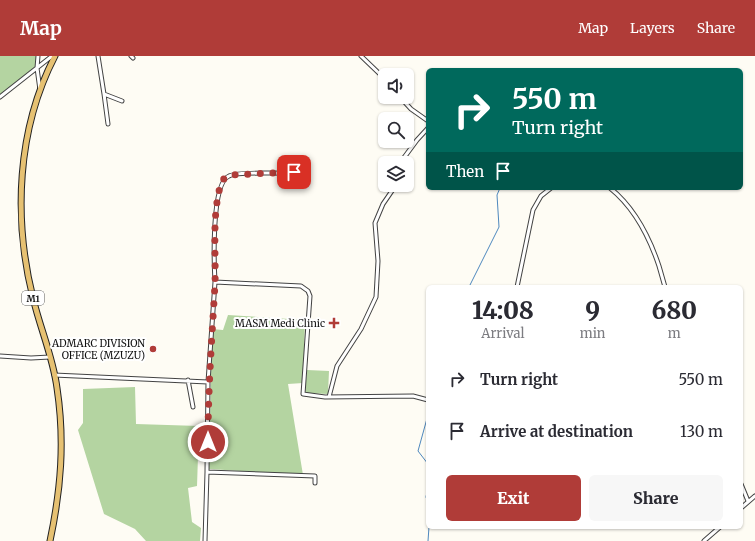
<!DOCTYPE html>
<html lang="en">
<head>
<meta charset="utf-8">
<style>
	body { margin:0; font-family:Merriweather,serif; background:#f7f7f7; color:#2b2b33; height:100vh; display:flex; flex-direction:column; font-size:15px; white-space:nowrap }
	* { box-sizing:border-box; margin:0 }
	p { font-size:13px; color:#7c7c81 }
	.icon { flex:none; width:22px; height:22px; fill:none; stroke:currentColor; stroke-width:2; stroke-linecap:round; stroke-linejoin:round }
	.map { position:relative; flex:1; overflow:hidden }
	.side { position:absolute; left:426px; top:229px; width:317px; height:244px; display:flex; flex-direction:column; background:#fff; border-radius:6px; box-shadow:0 1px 3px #0004 }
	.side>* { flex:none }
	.hud { position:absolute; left:426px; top:12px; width:317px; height:122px; border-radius:6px; box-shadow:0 1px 3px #0004; background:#00695c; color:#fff; overflow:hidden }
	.tools { position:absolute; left:378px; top:12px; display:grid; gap:8px }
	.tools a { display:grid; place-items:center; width:36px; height:36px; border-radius:6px; background:#fff; box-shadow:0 1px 3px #0004; font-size:20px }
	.pin { position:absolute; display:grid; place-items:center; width:34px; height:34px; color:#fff; margin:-17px; border-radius:8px; box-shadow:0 2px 6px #0006 }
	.me { position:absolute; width:44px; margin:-22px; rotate:0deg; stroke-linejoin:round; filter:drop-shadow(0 0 3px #0008) }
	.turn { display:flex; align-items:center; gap:14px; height:84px; padding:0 20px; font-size:18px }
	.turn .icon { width:52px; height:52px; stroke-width:2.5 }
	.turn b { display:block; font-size:28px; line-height:34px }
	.then { display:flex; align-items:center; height:38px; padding:0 20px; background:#0003; gap:8px; font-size:15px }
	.eta { display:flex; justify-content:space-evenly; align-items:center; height:68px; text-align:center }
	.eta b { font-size:24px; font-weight:800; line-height:28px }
	.action { display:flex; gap:8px; margin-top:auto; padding:8px 20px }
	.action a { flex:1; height:46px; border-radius:6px; background:#b03c38; color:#fff; font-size:16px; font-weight:800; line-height:46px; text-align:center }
	.action a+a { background:#f7f7f7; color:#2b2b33 }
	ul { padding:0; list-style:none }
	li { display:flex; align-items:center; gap:12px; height:52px; padding:0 20px }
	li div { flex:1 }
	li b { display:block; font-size:15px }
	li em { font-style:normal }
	header { display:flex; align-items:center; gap:24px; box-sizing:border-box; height:56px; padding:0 20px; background:#b03c38; color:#fff }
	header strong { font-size:19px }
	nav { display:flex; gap:22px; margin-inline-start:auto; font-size:14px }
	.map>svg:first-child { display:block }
	.forest { fill:#b4d4a1 }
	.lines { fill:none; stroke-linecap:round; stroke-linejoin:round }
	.stream { stroke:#4e88be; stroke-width:1 }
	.minor-casing { stroke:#434343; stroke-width:5 }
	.trunk-casing { stroke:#212121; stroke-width:7 }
	.minor { stroke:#fff; stroke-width:3 }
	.trunk { stroke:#e6c172; stroke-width:5 }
	.route { stroke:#b03c38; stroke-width:7; stroke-dasharray:0 12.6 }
	.poi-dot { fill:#b03c38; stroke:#fff; stroke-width:1.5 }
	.labels { text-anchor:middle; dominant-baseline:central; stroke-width:4; stroke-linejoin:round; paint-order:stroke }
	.shield { fill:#fff; stroke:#585858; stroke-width:1 }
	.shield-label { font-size:9px; font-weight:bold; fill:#101010 }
	.poi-label { font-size:10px; fill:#101010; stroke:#fff; text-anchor:end }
</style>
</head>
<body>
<header>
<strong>Map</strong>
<nav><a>Map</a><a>Layers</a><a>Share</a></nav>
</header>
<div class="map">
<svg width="755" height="485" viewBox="0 0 755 485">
	<rect width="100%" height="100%" fill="#fefcf4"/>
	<!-- forest -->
	<path class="forest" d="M0,0H37L36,11L0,39Z
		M228,259L305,264L303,327L288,328L303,419L209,413L212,273L223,274Z
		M307,314L329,315L328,338L305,337Z
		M135,331L136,368L199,370L197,430L188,432L192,466L201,472L200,485H146L135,473L104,458L78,374L83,367V333Z"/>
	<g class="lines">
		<!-- stream -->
		<path class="stream" d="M469,231L499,171L497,139L500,132
			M428,359L418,395L428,408
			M428,431L426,441L428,447
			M428,485L429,471"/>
		<defs>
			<path id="minor" d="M38,0L37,12L40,34
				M98,0L104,38L122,45
				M131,0L133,2
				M361,0L385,23
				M104,38L108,68
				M0,41L52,0
				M400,41L411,53L428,65
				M400,107L417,84L428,72
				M610,132C635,152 649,180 659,210C661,217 663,224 665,231
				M215,226C214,208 211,127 229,120C239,115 279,118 293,117L295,109
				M517,231L533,154L541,140L551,132
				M0,300L31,302L50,301
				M54,319L208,326
				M188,324L193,351
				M329,341L337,310L361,273L376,241L378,205L375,167L383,148L396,129
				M207,416L315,420V427
				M741,428L748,445
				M741,452L755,440
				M205,485L207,416L208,326L215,226L301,230L308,235L310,240L303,338L325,341L413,340L428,344
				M704,485L720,471"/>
			<path id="trunk" d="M50,485C61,433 65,385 57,332C53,301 40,272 33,242C13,162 17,73 55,0"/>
		</defs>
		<!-- minor casing -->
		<use href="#minor" class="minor-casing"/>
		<!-- trunk casing -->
		<use href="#trunk" class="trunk-casing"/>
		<!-- minor -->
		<use href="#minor" class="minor"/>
		<!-- trunk -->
		<use href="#trunk" class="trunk"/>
	</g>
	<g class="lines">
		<!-- route -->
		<path class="route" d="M208,386C208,333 212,281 215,228C216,196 212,162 220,131C221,125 224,122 229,119L294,116"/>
	</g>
	<!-- markers -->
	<g class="poi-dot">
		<path d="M332 261h4v4h4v4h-4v4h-4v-4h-4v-4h4z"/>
		<circle cx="153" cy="293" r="4"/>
	</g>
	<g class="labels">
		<!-- shield labels -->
		<rect class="shield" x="22" y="235" width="22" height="14" rx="3"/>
		<g class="shield-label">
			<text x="33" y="242">M1</text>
		</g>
		<!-- poi labels -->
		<g class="poi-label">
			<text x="325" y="267">MASM Medi Clinic</text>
			<text x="145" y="287">ADMARC DIVISION<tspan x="145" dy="12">OFFICE (MZUZU)</tspan></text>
		</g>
	</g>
</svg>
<div class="tools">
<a><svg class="icon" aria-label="sound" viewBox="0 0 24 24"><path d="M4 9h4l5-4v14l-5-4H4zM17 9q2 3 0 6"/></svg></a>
<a><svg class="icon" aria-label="search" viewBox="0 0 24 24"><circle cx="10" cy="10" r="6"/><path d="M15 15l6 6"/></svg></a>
<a><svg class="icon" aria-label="layers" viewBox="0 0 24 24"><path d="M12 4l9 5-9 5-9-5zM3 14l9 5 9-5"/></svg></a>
</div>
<div class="pin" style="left:294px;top:116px;background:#d93025"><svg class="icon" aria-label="arrive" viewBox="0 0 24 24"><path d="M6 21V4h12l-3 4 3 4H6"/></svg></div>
<svg class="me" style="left:208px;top:386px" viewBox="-20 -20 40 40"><circle r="17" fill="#b03c38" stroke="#fff" stroke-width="3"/><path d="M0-11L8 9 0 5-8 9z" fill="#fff"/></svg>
<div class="hud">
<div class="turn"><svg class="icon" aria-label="right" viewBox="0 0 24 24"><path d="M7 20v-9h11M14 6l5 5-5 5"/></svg><div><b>550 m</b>Turn right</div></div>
<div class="then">Then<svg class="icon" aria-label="arrive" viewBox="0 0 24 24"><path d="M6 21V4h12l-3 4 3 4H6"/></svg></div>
</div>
<section class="side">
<div class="eta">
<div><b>14:08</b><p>Arrival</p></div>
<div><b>9</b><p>min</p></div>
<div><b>680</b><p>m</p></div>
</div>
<ul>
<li><svg class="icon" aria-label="right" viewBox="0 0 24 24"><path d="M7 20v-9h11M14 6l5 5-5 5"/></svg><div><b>Turn right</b></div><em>550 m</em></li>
<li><svg class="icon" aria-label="arrive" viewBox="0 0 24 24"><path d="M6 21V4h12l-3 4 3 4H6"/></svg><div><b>Arrive at destination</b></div><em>130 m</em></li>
</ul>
<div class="action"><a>Exit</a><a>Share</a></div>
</section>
</div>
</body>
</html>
